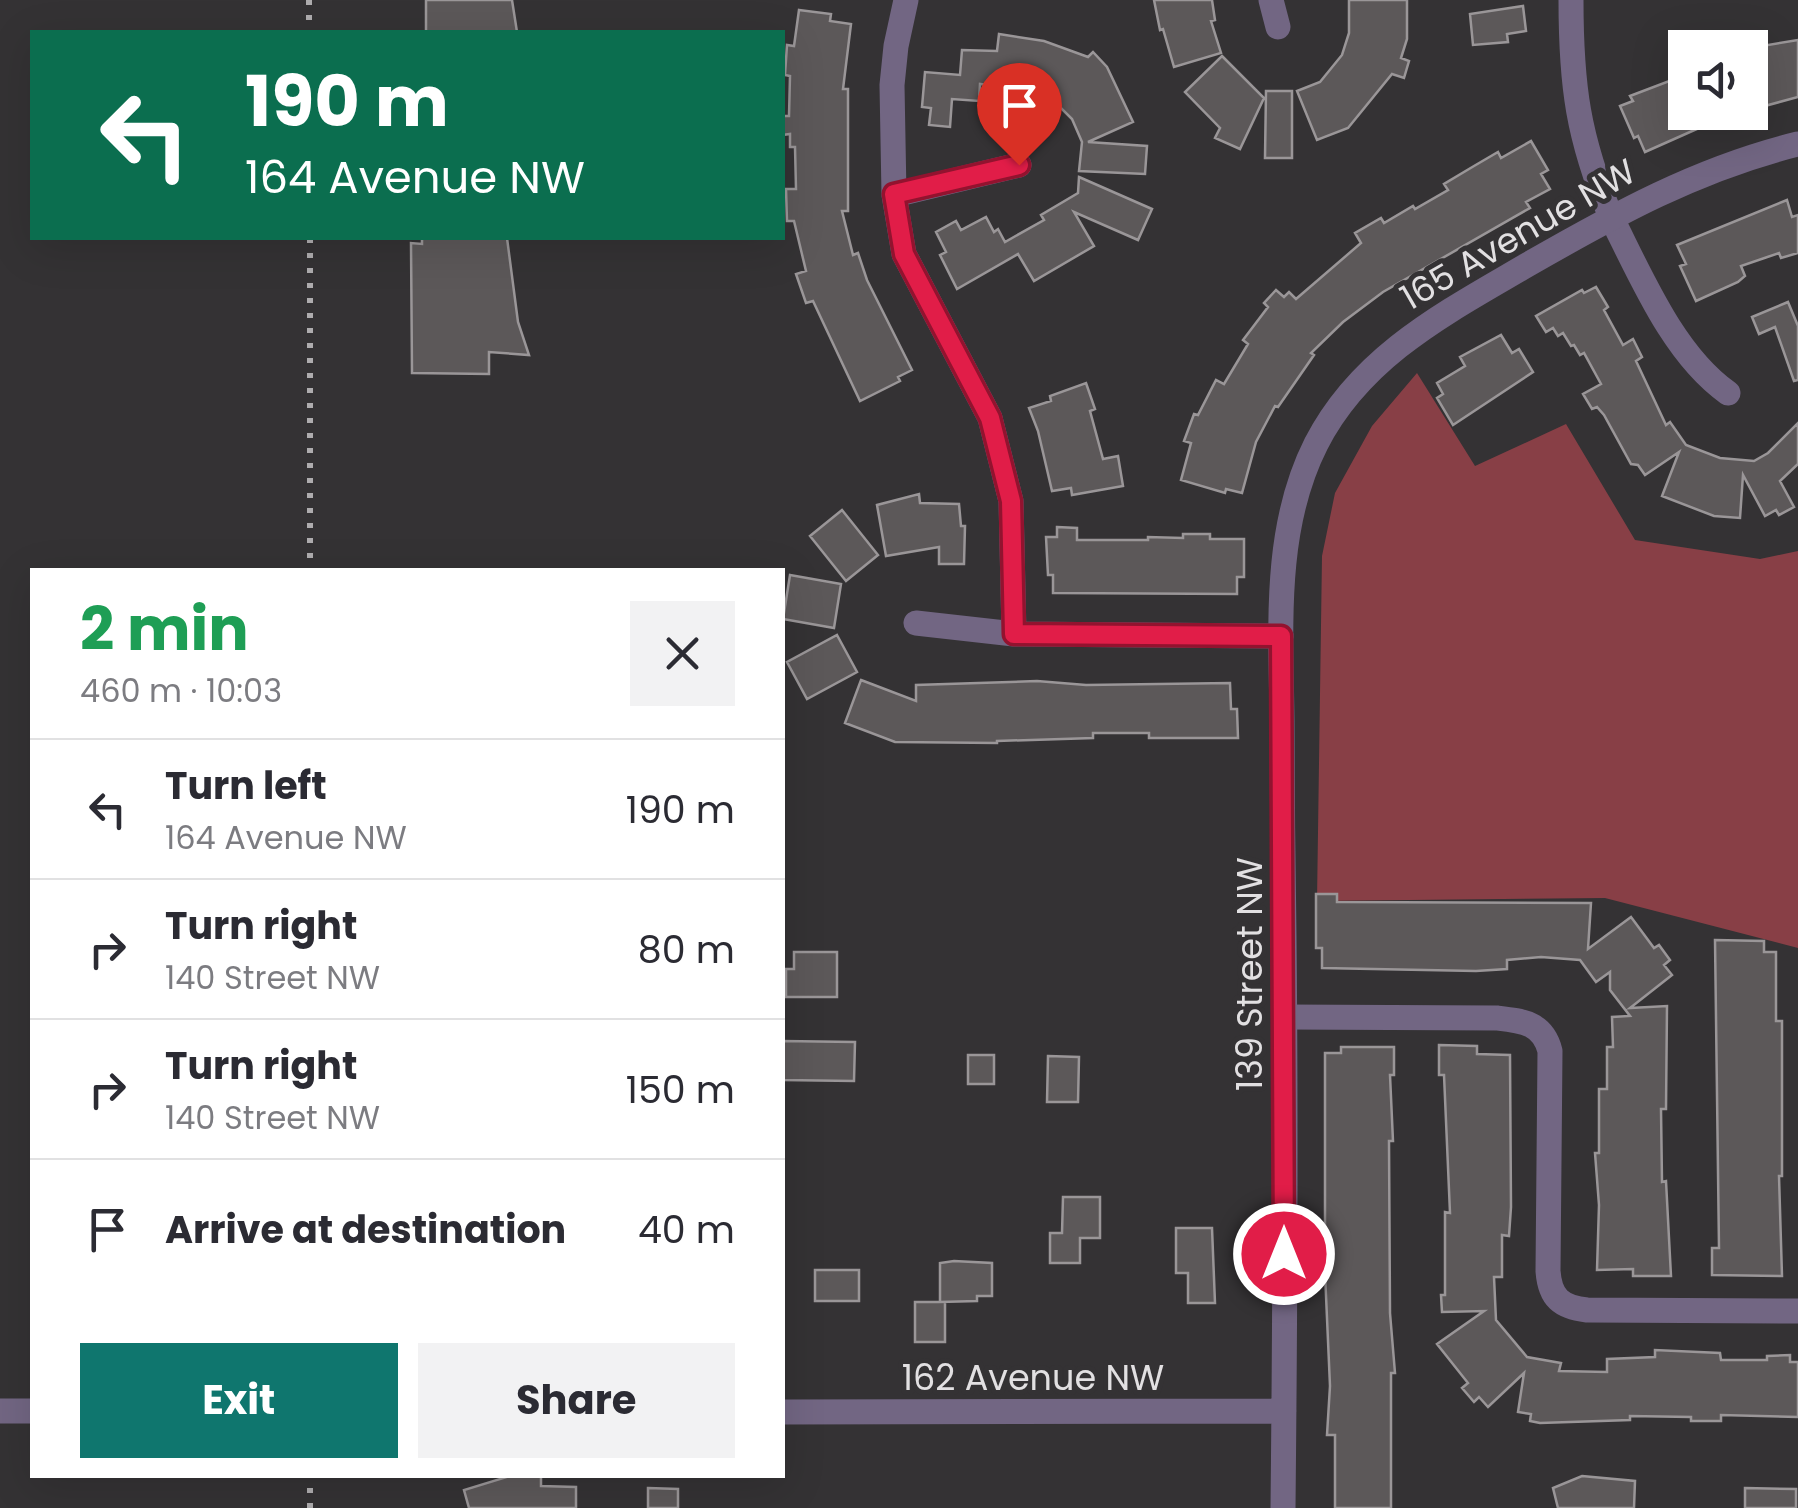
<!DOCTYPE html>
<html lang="en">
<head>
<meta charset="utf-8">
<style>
	body { margin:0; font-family:Poppins,sans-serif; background:#f2f2f3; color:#2b2b33; height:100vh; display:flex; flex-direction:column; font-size:38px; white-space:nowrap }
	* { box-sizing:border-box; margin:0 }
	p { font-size:32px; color:#7c7c81 }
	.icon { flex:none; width:55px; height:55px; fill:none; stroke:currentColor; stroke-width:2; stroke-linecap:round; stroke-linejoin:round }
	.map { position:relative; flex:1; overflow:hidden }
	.sheet { position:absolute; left:30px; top:568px; width:755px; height:910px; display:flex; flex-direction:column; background:#fff; border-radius:0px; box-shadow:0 10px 40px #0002 }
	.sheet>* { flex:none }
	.banner { position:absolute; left:30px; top:30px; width:755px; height:210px; border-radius:0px; box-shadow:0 10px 40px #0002; background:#0b6e4f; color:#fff; overflow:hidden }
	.buttons { position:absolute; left:1668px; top:30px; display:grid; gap:20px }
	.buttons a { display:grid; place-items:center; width:100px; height:100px; border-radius:0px; background:#fff; box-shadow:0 10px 40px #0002; font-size:50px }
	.pin { position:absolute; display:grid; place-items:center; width:85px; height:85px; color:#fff; margin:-102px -42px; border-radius:50% 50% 50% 0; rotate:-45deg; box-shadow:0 0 10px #0007 }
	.pin .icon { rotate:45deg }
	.me { position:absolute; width:110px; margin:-55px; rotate:0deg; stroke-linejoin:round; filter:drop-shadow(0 0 8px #0008) }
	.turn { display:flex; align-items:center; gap:35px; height:210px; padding:0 50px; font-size:45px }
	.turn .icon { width:130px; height:130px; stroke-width:2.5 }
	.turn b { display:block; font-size:70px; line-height:85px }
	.round { display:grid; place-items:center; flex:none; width:105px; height:105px; border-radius:0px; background:#f2f2f3 }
	.head { display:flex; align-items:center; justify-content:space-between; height:170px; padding:0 50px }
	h1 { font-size:60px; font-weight:700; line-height:75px; color:#1e9e55 }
	.primary-button { display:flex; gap:20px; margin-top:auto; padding:20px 50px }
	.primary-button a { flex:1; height:115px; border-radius:0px; background:#0f766e; color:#fff; font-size:40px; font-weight:700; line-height:115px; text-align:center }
	.primary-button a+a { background:#f2f2f3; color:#2b2b33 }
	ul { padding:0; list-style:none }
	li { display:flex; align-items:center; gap:30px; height:140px; padding:0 50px; border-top:2px solid #e1e1e2 }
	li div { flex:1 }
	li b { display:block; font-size:38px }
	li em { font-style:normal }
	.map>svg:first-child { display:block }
	.green { fill:#883f46 }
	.building { fill:#5c5859; stroke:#9a9698; stroke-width:2.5 }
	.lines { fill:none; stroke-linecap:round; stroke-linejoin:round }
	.minor { stroke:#726683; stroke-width:25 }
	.tertiary { stroke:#726683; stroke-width:25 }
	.rail { stroke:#aeacae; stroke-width:6; stroke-dasharray:5 10; stroke-linecap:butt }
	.route-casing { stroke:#92132f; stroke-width:25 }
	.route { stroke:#e11d48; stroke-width:18 }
	.labels { text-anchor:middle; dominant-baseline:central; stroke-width:10; stroke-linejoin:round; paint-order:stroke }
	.street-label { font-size:35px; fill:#e2e0e2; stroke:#343234 }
</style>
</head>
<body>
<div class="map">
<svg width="1798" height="1508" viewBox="0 0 1798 1508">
	<rect width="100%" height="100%" fill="#343234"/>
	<!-- green -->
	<path class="green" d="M1417,373L1475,466L1566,424L1635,540L1760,559L1798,551V948L1605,898L1317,901L1322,556L1335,493L1372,426Z"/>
	<!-- building -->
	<path class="building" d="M426,0H512L517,32H426Z
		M1154,0H1212L1215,20L1211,21L1221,53L1174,67L1163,29L1160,30Z
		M1349,0H1407V39L1401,58L1409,61L1404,78L1392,74L1348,128L1317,140L1297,91L1320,82L1342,55L1349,33Z
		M1523,6L1526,31L1507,34L1508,42L1473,45L1470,14Z
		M799,10L831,14L830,21L851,24L843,89H848V211H842L853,255L858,253L867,280L912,370L898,377L900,381L860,401L813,301L806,303L796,274L806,271L794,221H787L786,189H796L795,147H790V134L782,135V116H789L790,76L785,75L787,45L794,46Z
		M999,34L1044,41L1088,57L1093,52L1107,67L1133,122L1088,142L1147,146L1145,174L1079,171L1082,142L1072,119L1049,96L1034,91L980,84L979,101L952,99L950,127L929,125L931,108L922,107L925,72L960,75L962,50L997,51Z
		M1798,40V97L1750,110V48Z
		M1222,56L1264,98L1240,149L1215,138L1220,128L1185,92Z
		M1685,75V112H1735L1645,152L1638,136L1634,138L1620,106L1633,101L1630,96Z
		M1266,91H1292V158H1265Z
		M1531,141L1548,170L1541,174L1550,189L1526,202L1530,208L1383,292L1343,322L1311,353L1314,355L1278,407L1275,406L1256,442L1242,493L1226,489L1225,493L1181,480L1191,443L1184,441L1194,414L1198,415L1216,380L1224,384L1248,344L1243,340L1268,307L1264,303L1276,290L1284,297L1289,292L1296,299L1361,243L1355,233L1381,218L1384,223L1413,206L1415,209L1448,190L1444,184L1474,166L1498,152L1501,158Z
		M1079,177L1152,209L1138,240L1074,212L1094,246L1034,281L1018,254L957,289L940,255L946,252L936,232L956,221L961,230L986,217L994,232L998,229L1005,242L1044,220L1041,215L1078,193Z
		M1787,200L1792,217L1798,215V253L1781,258L1779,253L1741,266L1745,276L1738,282L1696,301L1680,266L1686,264L1677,245Z
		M422,238H507L518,322L529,355L489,352V374L412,373L411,243L422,244Z
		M1596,287L1608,307L1604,310L1623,345L1633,339L1642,357L1636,361L1666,425L1670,422L1686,445L1720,458L1754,461L1768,453L1798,423V464L1780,481L1794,507L1779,515L1776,510L1765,516L1743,475L1740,518L1714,516L1662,496L1679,452L1645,475L1638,465L1631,464L1604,415L1597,407L1592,409L1583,394L1601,384L1584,353L1580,355L1574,345L1571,346L1563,333L1558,336L1553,328L1546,332L1536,316L1582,290L1584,293Z
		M1788,302L1798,326V380L1794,381L1775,327L1759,334L1752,317Z
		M1501,335L1512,353L1519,349L1533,372L1453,425L1437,398L1443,394L1437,383L1465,366L1460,357Z
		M1086,383L1095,409L1090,411L1103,459L1118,456L1123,486L1072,495L1071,488L1052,491L1038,431L1029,408L1051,401L1050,396Z
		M919,494L920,503L959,504L961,526H965L964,564H939V547L886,556L877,505Z
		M842,510L878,555L846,581L810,536Z
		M1057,527L1077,528V540H1148V537L1183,538V534H1210V539H1244V577H1237V594L1053,593V575H1048L1046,537H1057Z
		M790,575L841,584L834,628L783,619Z
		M837,635L857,672L807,699L787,662Z
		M861,680L916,701V685L1037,681L1086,685L1230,683L1231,709H1237L1238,738H1149V733H1093V738L997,741V743L895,742L845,723Z
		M1316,894H1337V902L1591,903L1588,949L1631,917L1654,948L1659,945L1670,960L1664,965L1672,975L1630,1008L1667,1006L1666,1109H1661L1662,1182L1666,1181L1671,1276H1633V1269L1597,1270L1599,1205L1595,1153H1599V1089H1607V1047H1613L1612,1017L1630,1016L1610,990V972L1596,982L1580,960L1541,957L1507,960V969L1476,971L1322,968V948H1316Z
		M1715,940L1764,941V952H1776V1021H1782V1176H1779L1782,1276L1712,1275V1248H1719Z
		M794,952H837V997H786V969H794Z
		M782,1041L855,1042L854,1081L782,1080Z
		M1439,1045L1477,1046V1054L1510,1055L1511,1207L1509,1236L1502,1235V1277H1494L1496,1320L1527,1357L1561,1363L1559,1371L1607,1372V1359L1655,1357V1350L1720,1353L1721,1360H1767V1356L1790,1355V1362H1798V1417L1721,1415V1421H1691V1417L1630,1416V1420L1540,1423L1530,1421L1531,1414L1518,1412L1524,1373L1488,1407L1479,1397L1474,1402L1462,1388L1468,1383L1437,1344L1484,1311L1442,1312L1441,1295H1445V1212L1450,1213L1444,1075H1439Z
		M1341,1047H1394V1075H1390L1393,1141H1389L1390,1313L1395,1373H1391V1508H1335V1435H1327L1330,1386L1325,1273V1053H1341Z
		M968,1055H994V1084H968Z
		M1048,1056L1079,1057L1078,1102H1047Z
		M1063,1197H1100V1238H1080V1263H1050V1233H1062Z
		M1176,1228H1212L1215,1303H1188V1273H1176Z
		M954,1261L992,1263V1296H977V1301L940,1302V1263Z
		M815,1270H859V1301H815Z
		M915,1302H945V1342H915Z
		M510,1476H541V1486L576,1487V1508H469L464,1490Z
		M1582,1476L1635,1481L1634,1508H1558L1553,1488Z
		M648,1488L678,1489V1508H648Z
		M1745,1488L1796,1489V1508H1745Z"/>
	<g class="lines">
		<!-- minor -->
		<path class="minor" d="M906,0L896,46L892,85L894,195L904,254L990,418L1011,501L1014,634
			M1271,0L1278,27
			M894,195L1019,165
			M1611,217C1641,276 1673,354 1728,393
			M916,623L1014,634L1281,636
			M1285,1017L1497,1018C1523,1021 1543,1023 1550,1051L1548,1271C1550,1298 1561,1307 1587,1310L1798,1311"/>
		<!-- tertiary -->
		<path class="tertiary" d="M1571,0C1571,86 1578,137 1611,217
			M0,1411H32
			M782,1412L1284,1411
			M1283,1508C1285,1317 1286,1127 1284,936C1283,864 1282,793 1282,721C1281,628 1273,529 1316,444C1361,356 1445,313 1527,265C1614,215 1699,168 1798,144"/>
		<!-- rail -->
		<path class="rail" d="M309,0V32
			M310,238V570
			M310,1508V1475"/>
	</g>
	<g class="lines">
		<defs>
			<path id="route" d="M1019,165L894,194L904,254L990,418L1011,501L1014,634L1281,636L1284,1254"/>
		</defs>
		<!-- route casing -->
		<use href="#route" class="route-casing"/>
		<!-- route -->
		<use href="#route" class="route"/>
	</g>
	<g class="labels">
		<!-- street labels -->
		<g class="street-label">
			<text transform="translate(1518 234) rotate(-30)">165 Avenue NW</text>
			<text transform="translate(1249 974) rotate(-90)">139 Street NW</text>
			<text x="1033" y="1377">162 Avenue NW</text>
		</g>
	</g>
</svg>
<div class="buttons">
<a><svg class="icon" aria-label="sound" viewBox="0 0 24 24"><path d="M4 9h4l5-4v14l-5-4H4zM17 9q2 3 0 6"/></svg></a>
</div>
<div class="pin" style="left:1019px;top:165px;background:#d93025"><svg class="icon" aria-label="arrive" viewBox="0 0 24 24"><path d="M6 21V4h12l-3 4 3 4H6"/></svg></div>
<svg class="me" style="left:1284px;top:1254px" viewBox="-20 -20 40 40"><circle r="17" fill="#e11d48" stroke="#fff" stroke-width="3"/><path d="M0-11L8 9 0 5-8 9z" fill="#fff"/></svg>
<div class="banner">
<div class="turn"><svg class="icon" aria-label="left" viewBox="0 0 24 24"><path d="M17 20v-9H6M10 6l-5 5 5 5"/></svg><div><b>190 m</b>164 Avenue NW</div></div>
</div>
<section class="sheet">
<div class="head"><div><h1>2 min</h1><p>460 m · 10:03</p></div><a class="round"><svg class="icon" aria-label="close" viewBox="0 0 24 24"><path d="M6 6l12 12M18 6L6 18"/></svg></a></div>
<ul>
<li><svg class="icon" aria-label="left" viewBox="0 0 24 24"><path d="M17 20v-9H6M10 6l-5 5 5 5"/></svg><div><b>Turn left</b><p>164 Avenue NW</p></div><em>190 m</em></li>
<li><svg class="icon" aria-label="right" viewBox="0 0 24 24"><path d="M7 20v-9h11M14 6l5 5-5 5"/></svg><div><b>Turn right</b><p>140 Street NW</p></div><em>80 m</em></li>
<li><svg class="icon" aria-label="right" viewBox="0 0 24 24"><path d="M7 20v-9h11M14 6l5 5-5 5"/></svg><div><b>Turn right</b><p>140 Street NW</p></div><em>150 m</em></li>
<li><svg class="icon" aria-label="arrive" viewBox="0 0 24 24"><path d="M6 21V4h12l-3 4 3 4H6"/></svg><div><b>Arrive at destination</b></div><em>40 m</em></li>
</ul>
<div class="primary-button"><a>Exit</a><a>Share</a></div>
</section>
</div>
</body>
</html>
